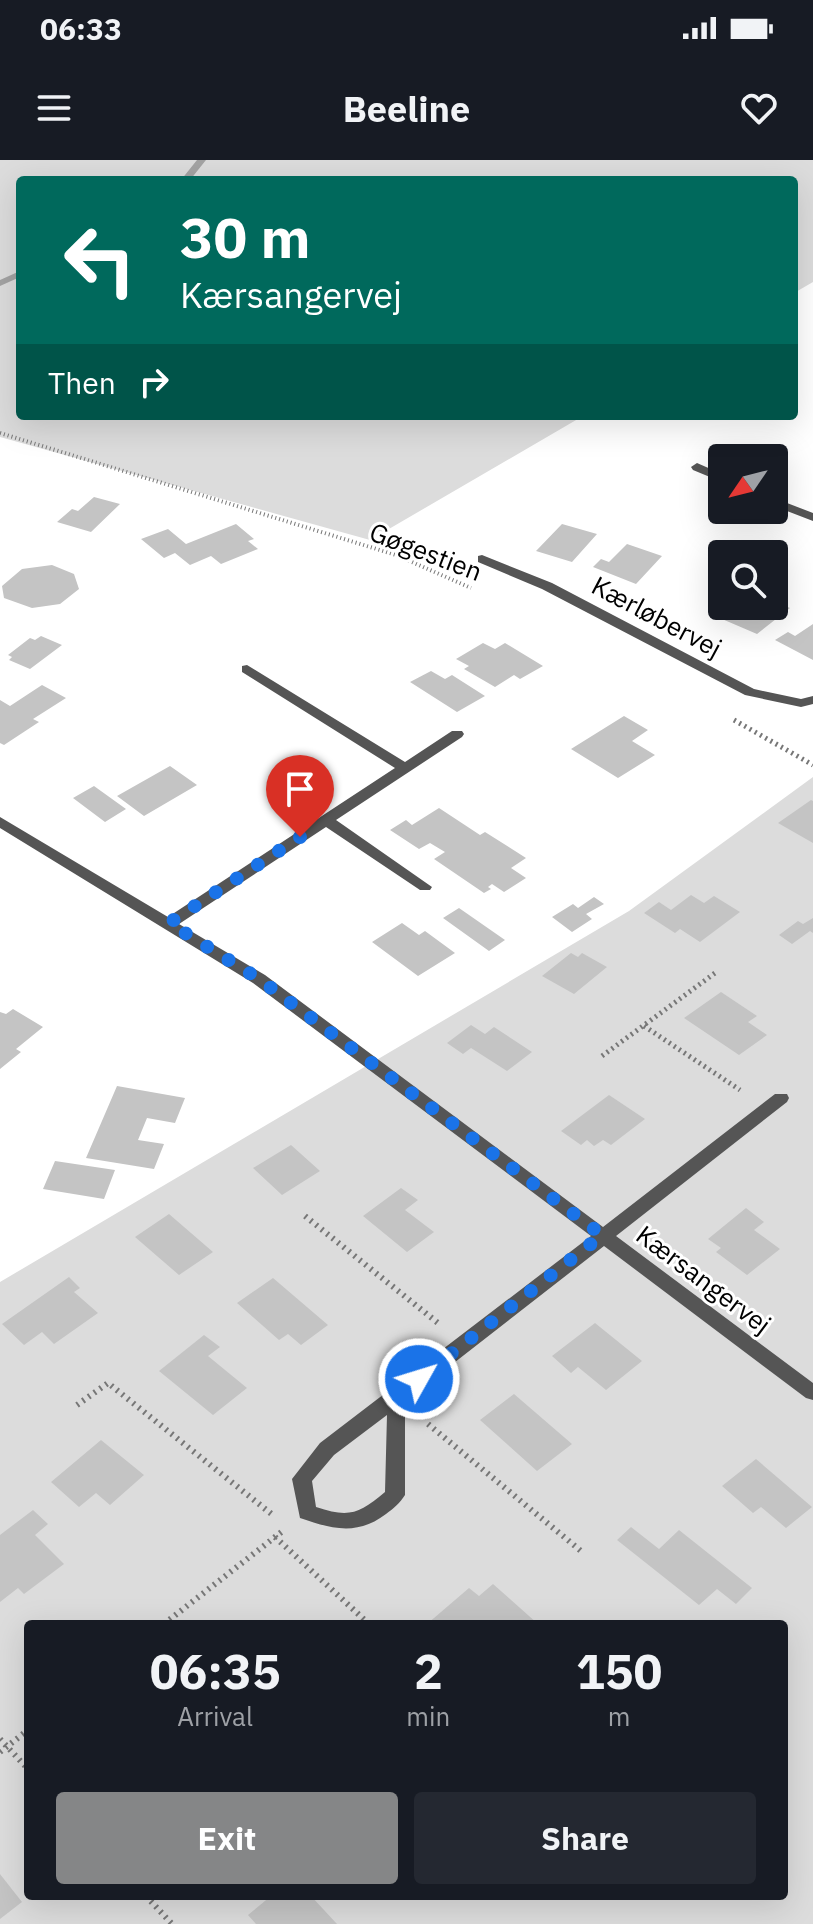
<!DOCTYPE html>
<html lang="en">
<head>
<meta charset="utf-8">
<style>
	body { margin:0; font-family:"IBM Plex Sans",sans-serif; background:#242831; color:#f1f3f6; height:100vh; display:flex; flex-direction:column; font-size:30px; white-space:nowrap }
	* { box-sizing:border-box; margin:0 }
	p { font-size:26px; color:#9ea1a6 }
	.icon { flex:none; width:44px; height:44px; fill:none; stroke:currentColor; stroke-width:2; stroke-linecap:round; stroke-linejoin:round }
	.map { position:relative; flex:1; overflow:hidden }
	.side { position:absolute; left:24px; top:1460px; width:764px; height:280px; display:flex; flex-direction:column; background:#171b24; border-radius:8px; box-shadow:0 8px 32px #0002 }
	.side>* { flex:none }
	.guide { position:absolute; left:16px; top:16px; width:782px; height:244px; border-radius:8px; box-shadow:0 8px 32px #0002; background:#00695c; color:#fff; overflow:hidden }
	.needle { width:52px; rotate:235deg }
	.fabs { position:absolute; left:708px; top:284px; display:grid; gap:16px }
	.fabs a { display:grid; place-items:center; width:80px; height:80px; border-radius:8px; background:#171b24; box-shadow:0 8px 32px #0002; font-size:40px }
	.pin { position:absolute; display:grid; place-items:center; width:68px; height:68px; color:#fff; margin:-82px -34px; border-radius:50% 50% 50% 0; rotate:-45deg; box-shadow:0 0 8px #0007 }
	.pin .icon { rotate:45deg }
	.me { position:absolute; width:88px; margin:-44px; rotate:51deg; stroke-linejoin:round; filter:drop-shadow(0 0 6px #0008) }
	.turn { display:flex; align-items:center; gap:28px; height:168px; padding:0 32px; font-size:36px }
	.turn .icon { width:104px; height:104px; stroke-width:2.5 }
	.turn b { display:block; font-size:56px; line-height:68px }
	.then { display:flex; align-items:center; height:76px; padding:0 32px; background:#0003; gap:16px; font-size:30px }
	.eta { display:flex; justify-content:space-evenly; align-items:center; height:136px; text-align:center }
	.eta b { font-size:48px; font-weight:700; line-height:56px }
	.button { display:flex; gap:16px; margin-top:auto; padding:16px 32px }
	.button a { flex:1; height:92px; border-radius:8px; background:#858687; color:#fff; font-size:32px; font-weight:700; line-height:92px; text-align:center }
	.button a+a { background:#242831; color:#f1f3f6 }
	.status { display:flex; justify-content:space-between; align-items:center; height:56px; padding:0 40px; background:#171b24; direction:ltr }
	.status svg { height:22px; fill:currentColor }
	header { display:flex; justify-content:space-between; align-items:center; height:104px; padding:0 32px; background:#171b24; font-size:36px; font-weight:700 }
	.map>svg:first-child { display:block }
	.green { fill:#dcdcdc; fill-rule:evenodd }
	.lines { fill:none; stroke-linecap:round; stroke-linejoin:round }
	.stream { fill:#a3a3a3; fill-rule:evenodd }
	.building { fill:#c4c4c4 }
	.path-far2 { stroke:#777; stroke-width:4; stroke-dasharray:1 3; stroke-linecap:butt }
	.path-far1 { stroke:#777; stroke-width:5; stroke-dasharray:2 4; stroke-linecap:butt }
	.path { stroke:#777; stroke-width:6; stroke-dasharray:2 5; stroke-linecap:butt }
	.minor { fill:#555; fill-rule:evenodd }
	.route { stroke:#1a73e8; stroke-width:14; stroke-dasharray:0 25.2 }
	.labels { text-anchor:middle; dominant-baseline:central; stroke-width:6; stroke-linejoin:round; paint-order:stroke }
	.street-label { font-size:26px; fill:#000; stroke:#fff }
</style>
</head>
<body>
<div class="status"><b>06:33</b><svg viewBox="0 0 49 12"><path d="M0 12V9h3v3zM5 12V6h3v6zM10 12V3h3v9zM15 12V0h3v12zM26 1h20v11H26zM47 4h2v5h-2z"/></svg></div>
<header><svg class="icon" aria-label="menu" viewBox="0 0 24 24"><path d="M4 6h16M4 12h16M4 18h16"/></svg>Beeline<svg class="icon" aria-label="heart" viewBox="0 0 24 24"><path d="M12 20l-8-8c-3-5 5-10 8-4 3-6 11-1 8 4z"/></svg></header>
<div class="map">
<svg width="813" height="1764" viewBox="0 0 813 1764">
	<rect width="100%" height="100%" fill="#fff"/>
	<!-- green -->
	<path class="green" d="M0,0H813V122L794,133V20H20V256H583L370,380L0,277Z
		M813,617V1764H0V1122L629,751ZM28,1464H784V1736H28Z"/>
	<g class="lines">
		<!-- stream -->
		<path class="stream" d="M197,0H206L190,20H181Z
			M20,111V117L0,126V120Z"/>
	</g>
	<!-- building -->
	<path class="building" d="M94,337L120,344L91,372L57,362L72,349L78,351Z
		M236,364L254,379L248,381L258,389L221,404L211,396L190,405L175,393L164,398L141,379L168,369L186,384Z
		M562,364L597,374L572,402L536,391Z
		M627,384L662,396L636,424L593,407L601,399L609,402Z
		M52,405L74,414L79,429L60,444L32,448L4,438L2,426L22,409Z
		M774,441L790,448L757,474L722,459L738,446H774Z
		M813,464V500L775,480L788,472L795,476Z
		M41,476L62,485L30,509L9,500L12,497L8,495L30,478L35,480Z
		M483,483L495,489L505,483L543,506L520,519L514,515L495,527L464,509L469,506L456,499Z
		M431,511L445,519L452,515L485,536L457,552L410,522Z
		M42,525L66,538L33,559L39,562L4,585L0,583V540L10,546Z
		M624,556L648,570L632,581L655,595L618,618L571,589Z
		M170,606L197,625L144,656L117,636Z
		M94,626L126,649L105,662L73,638Z
		M811,640L813,641V683L778,663Z
		M439,648L480,675L485,672L526,698L511,708L526,718L504,732L492,724L488,727L491,729L484,733L434,699L445,692L430,683L419,689L390,670L406,660L412,665Z
		M691,735L704,743L714,736L740,752L700,782L680,769L675,773L644,753L659,742L671,750Z
		M594,737L604,744L586,754L592,759L572,772L552,757L573,744L578,748Z
		M459,748L505,780L489,791L443,758Z
		M813,758V773L810,771L792,784L779,775L798,761L803,764Z
		M402,763L419,775L425,771L455,793L418,816L372,782Z
		M571,793L578,797L582,793L607,807L574,834L542,816Z
		M721,832L757,856L748,862L767,875L739,895L684,858Z
		M13,849L43,867L16,889L21,892L0,909V852L6,854Z
		M471,865L485,874L494,867L532,892L507,911L471,888L463,894L447,883Z
		M117,926L185,938L175,963L147,958L138,980L164,984L154,1009L86,998Z
		M609,935L645,959L611,985L603,980L594,986L587,980L581,985L561,971Z
		M291,985L320,1011L282,1035L253,1008Z
		M55,1001L115,1010L104,1039L43,1029Z
		M401,1028L418,1040L405,1050L434,1072L407,1092L363,1056Z
		M746,1048L764,1062L754,1070L780,1089L747,1115L716,1092L721,1088L708,1079Z
		M169,1054L213,1092L179,1115L135,1077Z
		M69,1117L80,1128L74,1132L98,1153L54,1184L42,1172L24,1185L2,1164Z
		M273,1118L328,1165L301,1185L288,1174L279,1180L237,1143Z
		M595,1163L642,1201L606,1230L578,1207L571,1213L552,1196Z
		M204,1175L220,1187L208,1196L247,1228L213,1255L159,1211Z
		M514,1234L572,1284L537,1311L480,1260Z
		M101,1280L144,1315L110,1345L96,1333L79,1347L51,1322Z
		M756,1299L812,1347L786,1368L761,1347L753,1353L722,1326Z
		M33,1350L48,1364L35,1375L64,1404L24,1434L18,1428L0,1442V1375Z
		M631,1367L659,1389L679,1370L752,1428L736,1444L717,1429L699,1445L617,1380Z
		M493,1424L538,1464H427L469,1428L479,1436Z
		M0,1714L22,1742L0,1759Z
		M271,1736H311L337,1764H256L248,1755Z"/>
	<g class="lines">
		<!-- path-far2 -->
		<path class="path-far2" d="M0,273L396,395L471,428"/>
		<!-- path-far1 -->
		<path class="path-far1" d="M734,560L813,605
			M644,866L740,930
			M602,896L715,813"/>
		<!-- path -->
		<path class="path" d="M305,1056L438,1163
			M77,1245L108,1223L274,1356
			M428,1264L581,1391
			M275,1377L369,1464
			M164,1464L284,1370
			M0,1579L28,1609
			M0,1592L28,1570
			M146,1736L172,1764"/>
		<!-- minor -->
		<path class="minor" d="M697,303L722,314V322L693,310L691,307Z
			M774,338L813,353V361L774,346Z
			M482,395L552,423L754,529L801,539L813,536V544L801,547L745,535L542,429L478,402V396Z
			M247,505L405,602L452,571H462L464,574L462,577L336,660L432,727L430,730H420L326,667L179,764L265,815L603,1067L775,934H787L789,938L787,942L616,1076L813,1223V1240L806,1238L604,1086L405,1241V1335C400,1343 394,1348 386,1354C357,1376 332,1369 300,1358L292,1319L320,1283L591,1076L253,823L0,668V657L168,757L395,608L242,512V506ZM387,1255L385,1332C359,1354 349,1358 316,1347L312,1321L334,1295Z"/>
	</g>
	<g class="lines">
		<!-- route -->
		<path class="route" d="M300,677L169,763L259,819L602,1075L419,1219"/>
	</g>
	<g class="labels">
		<!-- street labels -->
		<g class="street-label">
			<text transform="translate(426 391) rotate(21)">Gøgestien</text>
			<text transform="translate(657 456) rotate(28)">Kærløbervej</text>
			<text transform="translate(704 1119) rotate(37)">Kærsangervej</text>
		</g>
	</g>
</svg>
<div class="fabs">
<a><svg class="needle" viewBox="-14 -14 28 28"><path d="M0-13l5 13h-10z" fill="#e53935"/><path d="M0 13l5-13h-10z" fill="#9ea1a6"/></svg></a>
<a><svg class="icon" aria-label="search" viewBox="0 0 24 24"><circle cx="10" cy="10" r="6"/><path d="M15 15l6 6"/></svg></a>
</div>
<div class="pin" style="left:300px;top:677px;background:#d93025"><svg class="icon" aria-label="arrive" viewBox="0 0 24 24"><path d="M6 21V4h12l-3 4 3 4H6"/></svg></div>
<svg class="me" style="left:419px;top:1219px" viewBox="-20 -20 40 40"><circle r="17" fill="#1a73e8" stroke="#fff" stroke-width="3"/><path d="M0-11L8 9 0 5-8 9z" fill="#fff"/></svg>
<div class="guide">
<div class="turn"><svg class="icon" aria-label="left" viewBox="0 0 24 24"><path d="M17 20v-9H6M10 6l-5 5 5 5"/></svg><div><b>30 m</b>Kærsangervej</div></div>
<div class="then">Then<svg class="icon" aria-label="right" viewBox="0 0 24 24"><path d="M7 20v-9h11M14 6l5 5-5 5"/></svg></div>
</div>
<section class="side">
<div class="eta">
<div><b>06:35</b><p>Arrival</p></div>
<div><b>2</b><p>min</p></div>
<div><b>150</b><p>m</p></div>
</div>
<div class="button"><a>Exit</a><a>Share</a></div>
</section>
</div>
</body>
</html>
